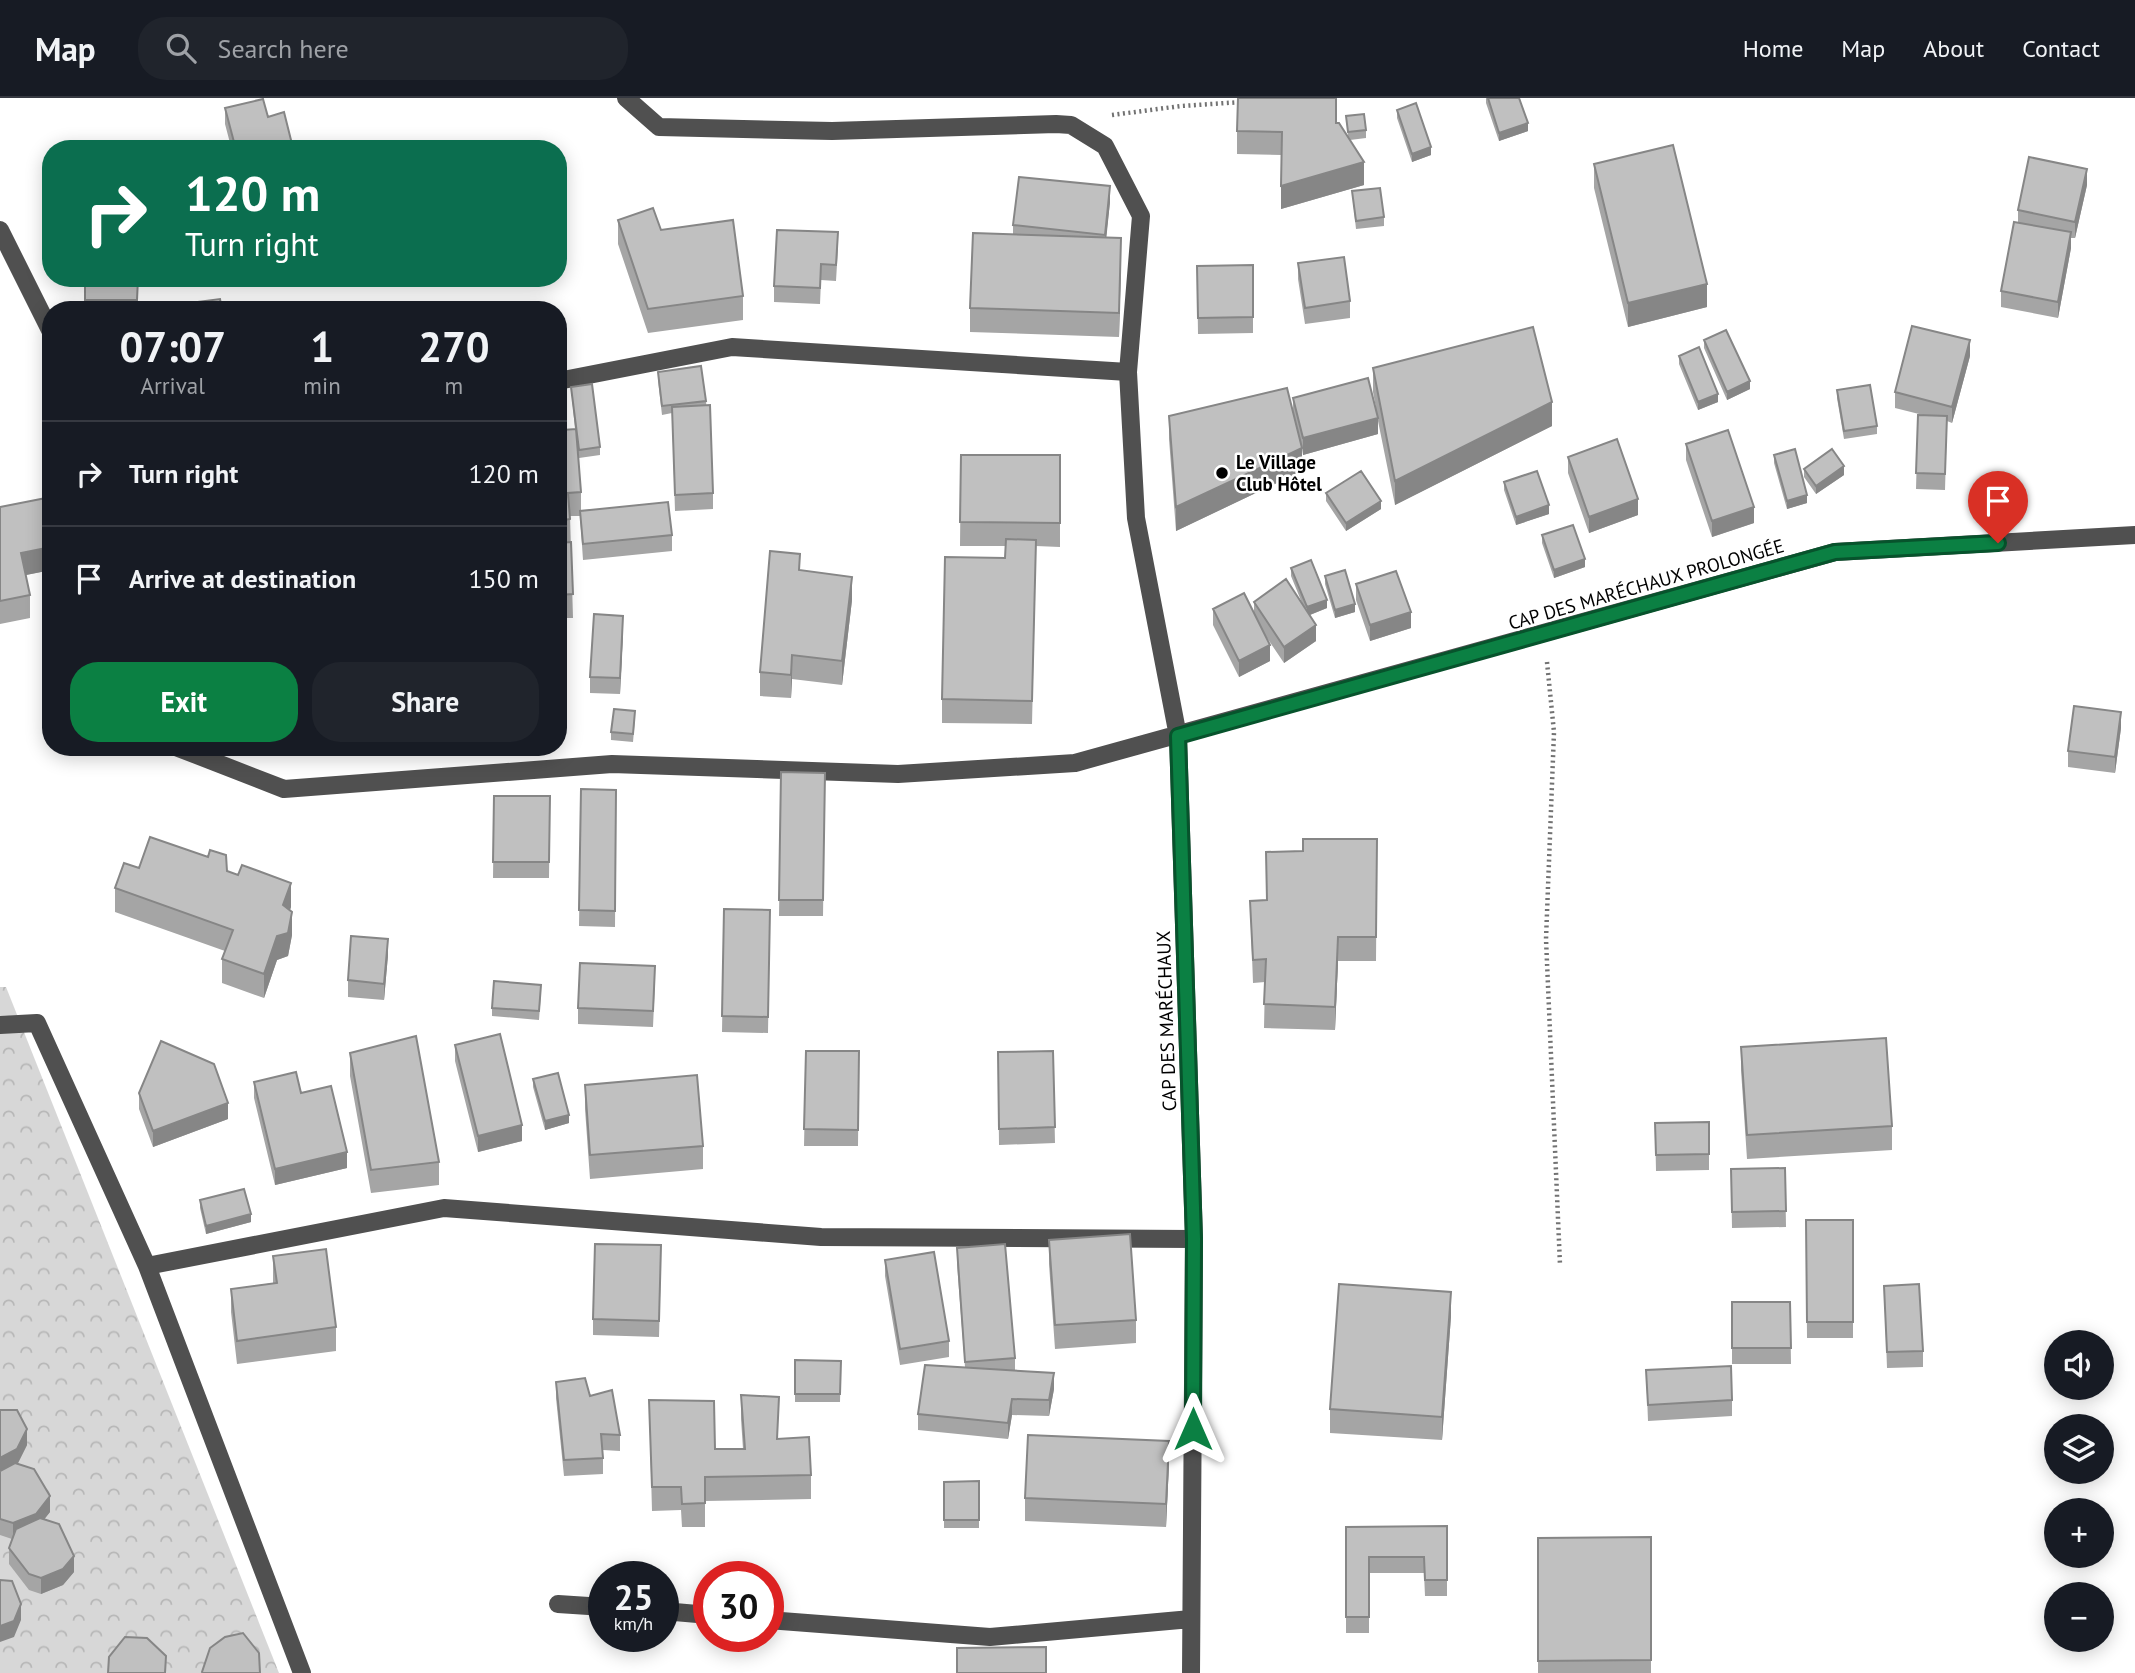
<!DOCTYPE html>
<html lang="en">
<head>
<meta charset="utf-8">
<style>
	body { margin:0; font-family:"PT Sans",sans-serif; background:#20242c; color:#f1f3f6; height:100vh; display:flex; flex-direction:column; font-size:26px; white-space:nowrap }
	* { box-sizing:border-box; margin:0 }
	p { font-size:23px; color:#9ea1a6 }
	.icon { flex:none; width:38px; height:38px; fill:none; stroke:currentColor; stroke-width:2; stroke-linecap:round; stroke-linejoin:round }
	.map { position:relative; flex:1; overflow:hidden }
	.drawer { position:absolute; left:42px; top:203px; width:525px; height:455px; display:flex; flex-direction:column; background:#171b24; border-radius:28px; box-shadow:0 4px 18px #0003 }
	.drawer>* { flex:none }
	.top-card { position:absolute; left:42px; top:42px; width:525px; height:147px; border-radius:28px; box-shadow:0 4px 18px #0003; background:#0b6e4f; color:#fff; overflow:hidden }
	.controls { position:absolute; left:2044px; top:1232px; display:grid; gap:14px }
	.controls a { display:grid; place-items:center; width:70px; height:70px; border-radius:50%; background:#171b24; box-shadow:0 4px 18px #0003; font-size:35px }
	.speed { position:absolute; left:588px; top:1463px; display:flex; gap:14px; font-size:35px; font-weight:700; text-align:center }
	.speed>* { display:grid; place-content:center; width:91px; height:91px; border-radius:50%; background:#171b24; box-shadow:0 4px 18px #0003; line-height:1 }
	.speed small { font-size:18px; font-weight:400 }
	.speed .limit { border:10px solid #d22; background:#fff; color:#111 }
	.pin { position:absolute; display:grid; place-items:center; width:60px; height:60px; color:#fff; margin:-72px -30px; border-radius:50% 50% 50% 0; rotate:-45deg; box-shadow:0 0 7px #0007 }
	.pin .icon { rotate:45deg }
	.me { position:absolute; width:77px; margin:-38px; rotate:0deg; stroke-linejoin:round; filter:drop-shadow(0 0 5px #0008) }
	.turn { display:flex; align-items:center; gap:24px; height:147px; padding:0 28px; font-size:32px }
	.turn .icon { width:91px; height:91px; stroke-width:2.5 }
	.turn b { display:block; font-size:49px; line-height:60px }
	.eta { display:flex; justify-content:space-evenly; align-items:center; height:119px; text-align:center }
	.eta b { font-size:42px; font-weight:600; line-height:49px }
	.cta { display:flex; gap:14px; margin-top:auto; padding:14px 28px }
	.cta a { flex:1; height:80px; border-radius:28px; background:#0b8043; color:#fff; font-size:28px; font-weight:600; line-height:80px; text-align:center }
	.cta a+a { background:#20242c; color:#f1f3f6 }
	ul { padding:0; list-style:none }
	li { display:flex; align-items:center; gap:21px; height:105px; padding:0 28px; border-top:2px solid #363941 }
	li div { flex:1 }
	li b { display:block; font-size:26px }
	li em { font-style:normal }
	header { display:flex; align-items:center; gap:42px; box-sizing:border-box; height:98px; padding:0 35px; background:#171b24; border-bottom:2px solid #363941 }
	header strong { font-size:33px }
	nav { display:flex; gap:38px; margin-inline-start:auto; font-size:24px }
	.search { width:490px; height:63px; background:#20242c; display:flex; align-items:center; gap:18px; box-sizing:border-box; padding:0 24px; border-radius:28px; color:#9ea1a6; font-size:26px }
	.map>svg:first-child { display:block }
	.forest { fill:url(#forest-crowns) }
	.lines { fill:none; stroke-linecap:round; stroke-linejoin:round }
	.path { stroke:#727272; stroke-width:4.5; stroke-dasharray:2 3.5; stroke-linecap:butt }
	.minor { stroke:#505050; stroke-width:18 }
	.wall { fill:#a5a5a5 }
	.shaded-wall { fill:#868686 }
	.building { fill:#c0c0c0; stroke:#868686; stroke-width:2 }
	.route-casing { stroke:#07532c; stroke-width:18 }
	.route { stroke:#0b8043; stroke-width:12 }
	.poi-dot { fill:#000; stroke:#fff; stroke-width:2.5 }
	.labels { text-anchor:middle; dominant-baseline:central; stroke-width:5; stroke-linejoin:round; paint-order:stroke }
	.poi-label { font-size:19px; font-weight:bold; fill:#000; stroke:#fff; text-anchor:start }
	.street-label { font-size:19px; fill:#000; stroke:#fff }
</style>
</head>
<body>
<header>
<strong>Map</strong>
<div class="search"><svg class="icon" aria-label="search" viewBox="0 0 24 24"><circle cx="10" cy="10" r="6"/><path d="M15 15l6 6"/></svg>Search here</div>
<nav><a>Home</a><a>Map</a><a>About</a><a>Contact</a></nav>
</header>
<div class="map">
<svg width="2135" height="1575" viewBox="0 0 2135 1575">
	<defs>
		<pattern id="forest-crowns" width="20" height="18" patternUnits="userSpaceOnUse" patternTransform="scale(1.75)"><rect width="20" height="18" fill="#d7d7d7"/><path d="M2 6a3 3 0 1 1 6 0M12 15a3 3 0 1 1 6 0" fill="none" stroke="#b7b7b7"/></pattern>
	</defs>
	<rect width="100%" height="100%" fill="#fff"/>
	<!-- forest -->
	<path class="forest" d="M0,889H6L279,1575H0Z"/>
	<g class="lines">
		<!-- path -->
		<path class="path" d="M1112,17L1181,8L1242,4
			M1547,564L1554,634L1546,841L1560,1167"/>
		<!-- minor -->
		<path class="minor" d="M626,0L659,29L832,33L1056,26L1071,27L1105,48L1141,118L1128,274L1136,420L1178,638L1194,1141L1191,1575
			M0,132L51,234
			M558,283L732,249L1128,274
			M176,649L284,691L612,666L898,676L1075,665L1835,454L2135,437
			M0,927L37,925L147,1168L302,1575
			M147,1168L444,1110L821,1139L1194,1141
			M558,1506L604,1509
			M663,1513L709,1517
			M768,1522L990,1539L1191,1521"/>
	</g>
	<!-- wall -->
	<path class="wall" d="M1486,0H1519L1528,33L1499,43L1486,5Z
		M225,10L268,19L292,51H224V47L230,45L225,26Z
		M1397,12L1431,57L1412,64L1397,20Z
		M1346,18L1366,32V40L1350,42L1364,87L1281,111L1282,57L1237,56V33L1336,25L1348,38Z
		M1594,66L1707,209L1628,229L1594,90Z
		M2087,87L2075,140H2071V150L2058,220L2001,209V193L2018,124V112Z
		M1352,93L1384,119V128L1356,131Z
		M1110,104L1106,139L1121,163L1119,239L970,234V210L1013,136V127Z
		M618,122L743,198V222L648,235L618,146Z
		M838,150L836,183L821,182L820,206L774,204V188Z
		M1298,165L1350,203V220L1305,226L1298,181Z
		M1253,167V235L1198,236L1197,168Z
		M85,180H138L137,212H85Z
		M240,180H281L242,187Z
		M1704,242L1750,291L1727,302L1704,250Z
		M1679,258L1718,304L1698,312L1679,266Z
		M1970,258L1952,325L1947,323L1945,392L1916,391L1918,317H1923L1895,310V294Z
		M1373,270L1552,328L1395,407L1378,323V336L1303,357L1302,351V373L1176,433L1169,341V318L1293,311V300L1376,310L1373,294Z
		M658,274L706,303L713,395V411L675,413L672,315L662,317L658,282Z
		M558,287L562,332L575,331L571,289L600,349V357L579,360L577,349L581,394V413L672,437V453L583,462L580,418H570L573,520H558Z
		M1837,292L1877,328V336L1844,341L1837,300Z
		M1686,346L1754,425L1712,439L1686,362Z
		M961,357H1060V449L1036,448L1032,626L942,625V601L1005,460L1006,448H960Z
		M1774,357L1807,405L1787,411L1774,365Z
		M1568,359L1638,417L1589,435L1568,375Z
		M1804,371L1844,377L1816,396L1804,379Z
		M1504,384L1549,416L1516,427L1504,392Z
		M1326,395L1381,411L1346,433L1326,403Z
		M51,399V472L26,477L30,497V520L0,526V409Z
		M1542,437L1585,469L1554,480L1542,445Z
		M1291,470L1327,510L1310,517L1316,543L1284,565L1263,534L1270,563L1239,579L1213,527V511L1254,515V504L1302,505L1291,478Z
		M1325,478L1355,514L1335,520L1325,486Z
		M1356,486L1411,530L1370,543L1356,502Z
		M852,502L842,587L792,581L791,600L760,598V574Z
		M623,534L620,596L590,595V579Z
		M635,621L633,644L611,642V634Z
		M2121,630L2115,675L2068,669V653Z
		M781,674L825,675L823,818H779Z
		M581,691L616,692L615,829L579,828Z
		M494,698H550L549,780H493Z
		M1377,741L1376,863H1338L1335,932L1264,930L1265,884L1253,885L1250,803L1266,802V754L1303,753Z
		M139,770L227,773L291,809L290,812L292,837L288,858L277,862L264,900L222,885V861L225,853L115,814V790Z
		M724,811L770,812L768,935L722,934Z
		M388,857L384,902L348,899V882Z
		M655,884L653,929L578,926V910Z
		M541,895L539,922L492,918V910Z
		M455,947L522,1043L478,1054L455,963Z
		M1741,949L1892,1028V1052L1747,1061L1741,972Z
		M806,953H859L858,1048H804Z
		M1053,953L1055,1045L999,1047L998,954Z
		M350,955L439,1064V1087L371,1095L350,978Z
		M533,981L569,1025L545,1032L533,989Z
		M254,984L301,995L347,1070L275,1087L254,1000Z
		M585,987L703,1048V1071L590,1081L585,1011Z
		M139,995L228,1021L153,1049L139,1011Z
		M1709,1024V1072L1656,1073L1655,1025Z
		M1785,1070L1786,1129L1732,1130L1731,1071Z
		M200,1102L251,1124L206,1136L200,1110Z
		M1806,1122H1853V1240H1807Z
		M1049,1142L1136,1222V1245L1055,1251L1049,1166Z
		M957,1150L1015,1260V1272L1054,1291L1049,1318L1012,1317L1008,1341L918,1332V1316L965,1269L957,1166Z
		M273,1158L336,1229V1253L237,1266L231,1214V1191L273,1185Z
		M885,1162L949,1243V1259L900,1267L885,1178Z
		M661,1163L659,1239L593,1237V1221Z
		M1884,1188L1923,1253V1269L1887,1270Z
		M1732,1204H1790L1791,1266H1732Z
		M1451,1218L1442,1342L1330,1335V1311Z
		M795,1262L841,1263L840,1304H795Z
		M1646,1272L1732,1302V1318L1648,1323Z
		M556,1284L590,1298L620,1337V1353L603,1352V1376L564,1378L556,1300Z
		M741,1297L778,1341L811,1377V1401L705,1403V1429H682L681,1412L652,1413L649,1302L715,1351H743L741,1321Z
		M0,1312L27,1347L18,1365L50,1414L44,1421L74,1474L63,1487L41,1496L29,1492L9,1466V1450L12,1441L0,1437Z
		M1169,1366L1166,1429L1025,1423V1400Z
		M979,1383V1430H944V1384Z
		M1447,1428V1498H1425L1424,1475H1369V1535H1346V1429Z
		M1651,1439V1575H1538V1440Z"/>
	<!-- shaded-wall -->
	<path class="shaded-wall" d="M1528,25V33L1499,43V35Z
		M292,46V51H274Z
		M1431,49V57L1412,64V56Z
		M1364,64V87L1281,111V88Z
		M2087,71V87L2075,140V124Z
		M1110,88V104L1105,153V137Z
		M2071,134V150L2058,220V204Z
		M1121,140V163L1119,239V215Z
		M1707,186V209L1628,229V205Z
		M1970,242V258L1952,325V309Z
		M1750,283V291L1727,302V294Z
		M1718,296V304L1698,312V304Z
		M1552,304V328L1395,407V383Z
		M1378,320V336L1303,357V340Z
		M1302,350V373L1176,433V409Z
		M1844,368V377L1816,396V388Z
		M1807,397V405L1787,411V403Z
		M1638,401V417L1589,435V419Z
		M1381,403V411L1346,433V425Z
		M1549,407V416L1516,427V419Z
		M1754,409V425L1712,439V423Z
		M51,449V472L21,478V455Z
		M1585,461V469L1554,480V472Z
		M852,479V502L842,587V563Z
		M1327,502V510L1307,518V509Z
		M1355,506V514L1335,520V512Z
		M1411,514V530L1370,543V527Z
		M623,518V534L620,596V580Z
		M1316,527V543L1284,565V549Z
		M1270,547V563L1239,579V563Z
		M792,557V581L791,600V577Z
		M2121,614V630L2115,675V659Z
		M291,785V809L283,830V807Z
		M292,814V837L288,858L277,862L264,900V876L277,838Z
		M1338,839V863L1335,932V909Z
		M388,841V857L384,902V886Z
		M228,1005V1021L153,1049V1033Z
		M569,1017V1025L545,1032V1023Z
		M522,1027V1043L478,1054V1038Z
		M347,1054V1070L275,1087V1071Z
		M251,1116V1124L206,1136V1128Z
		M1451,1194V1218L1442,1342V1319Z
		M1054,1275V1291L1049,1318V1302Z
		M1012,1301V1317L1008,1341V1325Z
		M27,1331V1347L17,1367L0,1376V1360Z
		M1169,1343V1366L1166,1429V1406Z
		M50,1398V1414L36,1432L13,1442V1425Z
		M74,1458V1474L63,1487L41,1496V1480Z
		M21,1506V1522L14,1539L0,1544V1528Z"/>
	<!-- building -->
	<path class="building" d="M1238,0H1336V25H1339L1364,64L1281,88L1282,34L1237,33Z
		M1488,0H1519L1528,25L1499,35Z
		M263,1L268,19L284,14L292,46L274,51H225L224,47L234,44L225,10Z
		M1416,5L1431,49L1412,56L1397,12Z
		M1364,16L1366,32L1348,34L1346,18Z
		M1673,47L1707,186L1628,205L1594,66Z
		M2029,59L2087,71L2075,124L2018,112Z
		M1019,79L1110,88L1105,137L1013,127Z
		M1380,90L1384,119L1356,123L1352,93Z
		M653,110L661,132L733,122L743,198L648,211L618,122Z
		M2014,124L2071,134L2058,204L2001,193Z
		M777,132L838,134L836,167L821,166L820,190L774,188Z
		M973,135L1121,140L1119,215L970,210Z
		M1344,159L1350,203L1305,210L1298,165Z
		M1253,167V219L1198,220L1197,168Z
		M85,180H138L137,202H85Z
		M220,201L222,212H159L158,209Z
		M1912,228L1970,242L1952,309L1895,294Z
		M1533,229L1552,304L1395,383L1373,270Z
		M1726,232L1750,283L1727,294L1704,242Z
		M1699,249L1718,296L1698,304L1679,258Z
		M701,268L706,303L662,308L658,274Z
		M1368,280L1378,320L1303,340L1293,300Z
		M592,286L600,349L579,352L571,289Z
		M558,287L562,332L576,331L581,394L568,395L570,421L558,423Z
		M1870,287L1877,328L1844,333L1837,292Z
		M1287,290L1302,350L1176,409L1169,318Z
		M710,307L713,395L675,397L672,309Z
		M1918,317L1947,318L1945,376L1916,375Z
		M1728,332L1754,409L1712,423L1686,346Z
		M1617,341L1638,401L1589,419L1568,359Z
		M1795,351L1807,397L1787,403L1774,357Z
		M1832,351L1844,368L1816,388L1804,371Z
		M961,357H1060V425L960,424Z
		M1361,373L1381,403L1346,425L1326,395Z
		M1537,373L1549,407L1516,419L1504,384Z
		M51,399V449L21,455L30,497L0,503V409Z
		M668,404L672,437L583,446L580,413Z
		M1573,427L1585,461L1554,472L1542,437Z
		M1006,441L1036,442L1032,603L942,601L945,459L1005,460Z
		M571,444L573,496L558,497V445Z
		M770,453L800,456L799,472L852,479L842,563L792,557L791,577L760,574Z
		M1311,462L1327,502L1307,509L1291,470Z
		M1345,472L1355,506L1335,512L1325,478Z
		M1396,473L1411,514L1370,527L1356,486Z
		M1286,481L1316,527L1284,549L1254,504Z
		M1244,495L1270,547L1239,563L1213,511Z
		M594,516L623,518L620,580L590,579Z
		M2074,608L2121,614L2115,659L2068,653Z
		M614,611L635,613L633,636L611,634Z
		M781,674L825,675L823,802H779Z
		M581,691L616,692L615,813L579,812Z
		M494,698H550L549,764H493Z
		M150,739L208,759L210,752L226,757L227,773L238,777L242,767L291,785L283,807L292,814L288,835L277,838L264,876L222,861L233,832L115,790L124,765L139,770Z
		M1303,741H1377L1376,839H1338L1335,909L1264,906L1266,861L1253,862L1250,803L1267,802L1266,754L1303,753Z
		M724,811L770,812L768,919L722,918Z
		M351,838L388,841L384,886L348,882Z
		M580,865L655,868L653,913L578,910Z
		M494,883L541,887L539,913L492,910Z
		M500,936L522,1027L478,1038L455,947Z
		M416,938L439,1064L371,1072L350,955Z
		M1886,940L1892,1028L1747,1037L1741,949Z
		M161,943L214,966L228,1005L153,1033L139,995Z
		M806,953H859L858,1032L804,1031Z
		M1053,953L1055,1029L999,1031L998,954Z
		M296,974L301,995L331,988L347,1054L275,1071L254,984Z
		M558,975L569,1017L545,1023L533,981Z
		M697,977L703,1048L590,1057L585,987Z
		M1709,1024V1056L1656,1057L1655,1025Z
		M1785,1070L1786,1113L1732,1114L1731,1071Z
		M244,1091L251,1116L206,1128L200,1102Z
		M1806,1122H1853V1224H1807Z
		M1130,1136L1136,1222L1055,1227L1049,1142Z
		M595,1146L661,1147L659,1223L593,1221Z
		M1005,1146L1015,1260L965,1264L957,1150Z
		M326,1151L336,1229L237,1243L231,1191L277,1185L273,1158Z
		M934,1154L949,1243L900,1251L885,1162Z
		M1339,1186L1451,1194L1442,1319L1330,1311Z
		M1919,1186L1923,1253L1887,1254L1884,1188Z
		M1732,1204H1790L1791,1250H1732Z
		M795,1262L841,1263L840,1296H795Z
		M925,1267L1054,1275L1049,1302L1012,1301L1008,1325L918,1316Z
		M1731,1268L1732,1302L1648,1307L1646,1272Z
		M585,1280L590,1298L612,1292L620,1337L601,1336L603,1360L564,1362L556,1284Z
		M741,1297L779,1299L777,1341L809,1339L811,1377L705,1379V1405L682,1406L681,1389H652L649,1302L714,1303L715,1351H745Z
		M0,1312H17L27,1331L17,1351L0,1360Z
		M1028,1337L1169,1343L1166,1406L1025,1400Z
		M15,1365L34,1371L50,1398L36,1416L13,1425L0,1421V1373Z
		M979,1383V1422H944V1384Z
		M40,1420L59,1426L74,1458L63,1471L41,1480L29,1476L9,1450L16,1431Z
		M1447,1428V1482H1425L1424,1459H1369V1519H1346V1429Z
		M1651,1439V1562L1538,1563V1440Z
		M0,1482L12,1483L21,1506L14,1523L0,1528Z
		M243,1535L259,1555L260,1575H203L202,1574L210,1550L225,1539Z
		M125,1539L147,1540L166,1558L165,1575H108L109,1559Z
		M1046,1549V1575H957V1550Z"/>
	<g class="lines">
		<defs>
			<path id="route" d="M1193,1331L1194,1141L1178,638L1835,454L1998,445"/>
		</defs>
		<!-- route casing -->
		<use href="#route" class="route-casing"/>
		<!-- route -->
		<use href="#route" class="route"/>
	</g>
	<!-- markers -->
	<circle class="poi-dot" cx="1222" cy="375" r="7"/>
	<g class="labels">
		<!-- poi labels -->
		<g class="poi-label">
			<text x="1236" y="364">Le Village<tspan x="1236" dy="22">Club Hôtel</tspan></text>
		</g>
		<!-- street labels -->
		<g class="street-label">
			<text transform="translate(1646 486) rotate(-16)">CAP DES MARÉCHAUX PROLONGÉE</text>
			<text transform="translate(1166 923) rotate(-92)">CAP DES MARÉCHAUX</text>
		</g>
	</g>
</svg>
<div class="controls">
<a><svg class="icon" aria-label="sound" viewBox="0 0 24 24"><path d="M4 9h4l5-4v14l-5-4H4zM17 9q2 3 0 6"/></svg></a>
<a><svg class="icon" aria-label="layers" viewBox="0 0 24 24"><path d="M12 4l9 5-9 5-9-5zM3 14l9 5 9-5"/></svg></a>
<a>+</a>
<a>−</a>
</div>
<div class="speed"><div>25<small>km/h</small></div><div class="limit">30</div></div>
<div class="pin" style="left:1998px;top:445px;background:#d93025"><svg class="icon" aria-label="arrive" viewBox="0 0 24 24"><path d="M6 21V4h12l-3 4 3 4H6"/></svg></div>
<svg class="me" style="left:1193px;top:1331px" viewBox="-20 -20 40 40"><path d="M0-17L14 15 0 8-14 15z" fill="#0b8043" stroke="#fff" stroke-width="4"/></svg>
<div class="top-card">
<div class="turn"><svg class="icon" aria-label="right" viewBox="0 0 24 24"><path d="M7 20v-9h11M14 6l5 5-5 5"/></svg><div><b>120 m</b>Turn right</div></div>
</div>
<section class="drawer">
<div class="eta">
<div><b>07:07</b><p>Arrival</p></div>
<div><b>1</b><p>min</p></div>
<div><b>270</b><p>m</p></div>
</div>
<ul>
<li><svg class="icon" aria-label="right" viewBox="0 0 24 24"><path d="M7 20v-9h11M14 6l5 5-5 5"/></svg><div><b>Turn right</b></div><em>120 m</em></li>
<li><svg class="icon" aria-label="arrive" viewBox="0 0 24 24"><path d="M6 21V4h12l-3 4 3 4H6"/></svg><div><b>Arrive at destination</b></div><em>150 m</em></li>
</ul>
<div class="cta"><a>Exit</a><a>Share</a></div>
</section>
</div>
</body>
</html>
